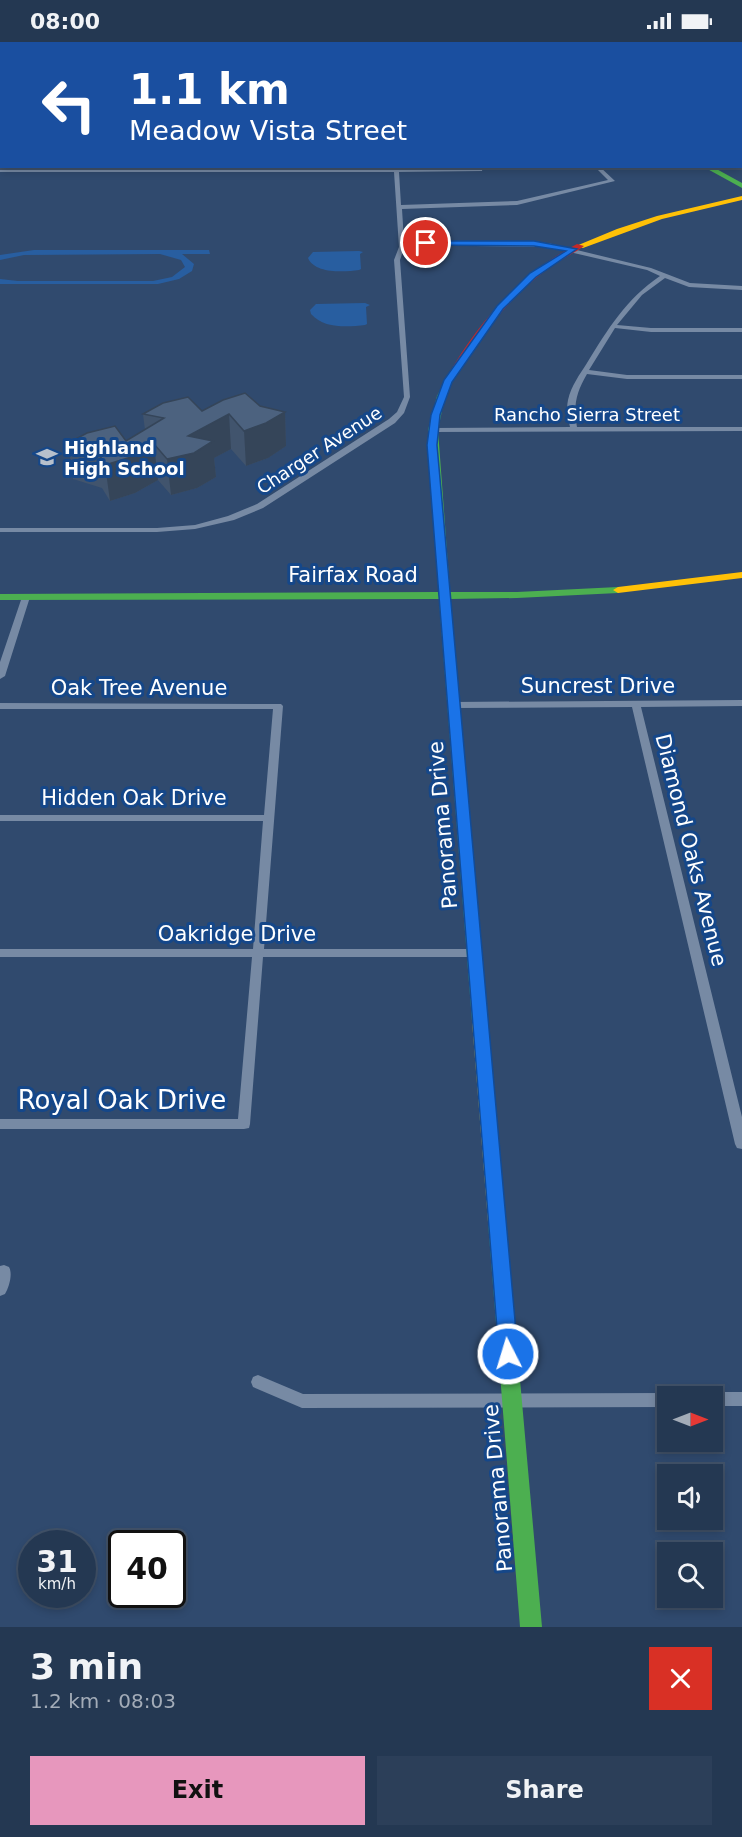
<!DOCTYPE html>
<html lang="en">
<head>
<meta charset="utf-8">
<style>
	body { margin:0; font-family:"DejaVu Sans",sans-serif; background:#2c3f59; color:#f1f3f6; height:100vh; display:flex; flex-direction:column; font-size:22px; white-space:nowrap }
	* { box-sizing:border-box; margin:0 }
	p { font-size:20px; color:#a3acb8 }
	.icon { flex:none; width:33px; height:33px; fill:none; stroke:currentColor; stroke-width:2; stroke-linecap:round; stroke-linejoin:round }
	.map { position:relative; height:1585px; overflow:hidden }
	.details { display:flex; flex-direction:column; background:#243852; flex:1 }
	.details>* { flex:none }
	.guide { position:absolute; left:0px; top:0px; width:742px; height:126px; box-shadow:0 3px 9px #0003,0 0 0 2px #415269; background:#1a4fa0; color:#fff; overflow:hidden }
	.needle { width:39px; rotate:90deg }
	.fabs { position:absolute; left:657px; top:1344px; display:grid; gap:12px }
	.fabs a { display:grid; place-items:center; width:66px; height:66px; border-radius:0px; background:#243852; box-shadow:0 3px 9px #0003,0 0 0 2px #415269; font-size:30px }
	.speed { position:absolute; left:18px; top:1488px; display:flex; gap:12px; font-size:30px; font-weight:700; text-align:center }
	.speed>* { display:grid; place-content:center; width:78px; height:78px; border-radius:50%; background:#243852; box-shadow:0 3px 9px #0003,0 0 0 2px #415269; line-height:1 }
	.speed small { font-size:15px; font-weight:400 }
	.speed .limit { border:3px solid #111; border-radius:9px; background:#fff; color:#111 }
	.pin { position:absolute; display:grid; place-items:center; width:51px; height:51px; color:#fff; margin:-26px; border:3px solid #fff; border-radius:50%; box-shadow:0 2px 6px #0007 }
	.me { position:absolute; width:66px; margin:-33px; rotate:355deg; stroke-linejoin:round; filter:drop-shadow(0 0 4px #0008) }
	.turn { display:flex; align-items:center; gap:21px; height:126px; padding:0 30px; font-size:27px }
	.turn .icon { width:78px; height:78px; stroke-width:2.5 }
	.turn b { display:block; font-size:42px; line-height:51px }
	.round { display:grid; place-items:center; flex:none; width:63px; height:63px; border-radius:0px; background:#2c3f59 }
	.summary { display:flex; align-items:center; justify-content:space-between; height:102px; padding:0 30px }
	h1 { font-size:36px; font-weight:700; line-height:45px }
	.cta { display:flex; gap:12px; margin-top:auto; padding:12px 30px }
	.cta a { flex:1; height:69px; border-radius:0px; background:#e797bd; color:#111; font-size:24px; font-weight:700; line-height:69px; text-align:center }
	.cta a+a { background:#2c3f59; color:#f1f3f6 }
	.status { display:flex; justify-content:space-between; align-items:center; height:42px; padding:0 30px; background:#243852; direction:ltr }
	.status svg { height:16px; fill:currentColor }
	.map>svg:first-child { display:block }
	.green { fill:#285ea0 }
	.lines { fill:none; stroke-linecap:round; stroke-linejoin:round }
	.street { fill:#778aa4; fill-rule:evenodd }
	.fast { fill:#4caf50; fill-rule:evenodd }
	.slow { fill:#ffc107; fill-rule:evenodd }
	.jam { fill:#c62828; fill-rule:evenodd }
	.wall { fill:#41546d }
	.shaded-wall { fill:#354559 }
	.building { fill:#4c627f; stroke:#354559; stroke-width:1.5 }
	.route { fill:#1a73e8; stroke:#114b97; stroke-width:1.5 }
	.labels { text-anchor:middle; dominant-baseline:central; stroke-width:6; stroke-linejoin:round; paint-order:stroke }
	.far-street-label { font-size:18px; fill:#fff; stroke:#154789 }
	.far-poi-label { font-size:18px; font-weight:bold; fill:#fff; stroke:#154789; text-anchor:start }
	.street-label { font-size:21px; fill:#fff; stroke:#154789 }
	.near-street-label { font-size:26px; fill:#fff; stroke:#154789 }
</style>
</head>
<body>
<div class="status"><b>08:00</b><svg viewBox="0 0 49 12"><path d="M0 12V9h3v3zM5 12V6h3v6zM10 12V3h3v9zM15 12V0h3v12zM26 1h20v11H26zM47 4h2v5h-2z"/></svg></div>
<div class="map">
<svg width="742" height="1585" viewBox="0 0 742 1585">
	<rect width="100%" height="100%" fill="#304a6e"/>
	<!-- green -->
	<path class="green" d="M34,208H209L210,212H182L194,222L192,229L179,237L158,242H0V237L18,239H153L172,235L185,225L181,218L160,212L24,213L0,218V213Z
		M359,209L363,210L360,212L361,227L359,228C344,230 315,232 308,216L313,210Z
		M365,261L370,263L366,265L367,282L365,283C348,285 324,287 311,272L310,268L316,262Z"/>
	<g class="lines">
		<!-- street -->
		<path class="street" d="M84,0H88L83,2Z
			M242,0H246L241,2Z
			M315,0H319V2H315Z
			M695,0H699L700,2H696Z
			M0,4H2V6H0Z
			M741,14H742V16H741Z
			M0,23H2V25H0Z
			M0,43H2V45H0Z
			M741,44H742V46H741Z
			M741,99H742V101H741Z
			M477,124H483L482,129L399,130L401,163L517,159L608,138L594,124H599L615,139L517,163L402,167L404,199L548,201L651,226L690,241L742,244V248L689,245L665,236L642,253L617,283L651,286H742V290H651L615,286L589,328L627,333H742V337H627L587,332C576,351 573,364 577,385H742V389L430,390L429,388L433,386L570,385C568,376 566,367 568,358C571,344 580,332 587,321C608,287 626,257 660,234L647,228L548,205L405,203L400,218L410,355L404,371L395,381L263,466L234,478L195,487L157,490H0V486H157L195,483L228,474L257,462L389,377L397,370L404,355L394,218L399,205L394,130H0V126H477Z
			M26,552L30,555L5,634L0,637V620L22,555Z
			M742,658V664L641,665L742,1075V1107L737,1106L735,1102L632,665L454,666L449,663L454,660Z
			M0,661L281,662L283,664L264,907H475L479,908L481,911L479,914L475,915H263L250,1082L249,1086L244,1087H0V1077H238L252,915H0V907H253L263,779H0V773H264L273,667H0Z
			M4,1223L9,1225C13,1232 9,1245 5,1252L0,1254V1224Z
			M258,1333L303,1352L668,1351L674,1354H668V1365L302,1366L253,1345L251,1340L253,1335Z
			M712,1350H742V1364H712V1354H706L707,1352Z"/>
		<!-- fast -->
		<path class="fast" d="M616,0H622V2H617Z
			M741,66H742V70H741Z
			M702,124H711L742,141V146Z
			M449,331L456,333L445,354L438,388L450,550H517L618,545L623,548L618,551L517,556L450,557L488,979L485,983H475L472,979L439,557L0,558V552L439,550L428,388L437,354Z
			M497,1173L503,1175L506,1180L542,1585H520L488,1180L491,1175Z"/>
		<!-- slow -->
		<path class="slow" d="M742,154V158L662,177L583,206L576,204L617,187L657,174Z
			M742,530V536L618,551L613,548L618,545Z
			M480,973L485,975L488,979L506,1180L503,1185L497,1187L491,1185L488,1180L472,979L475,975Z"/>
		<!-- jam -->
		<path class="jam" d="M0,66H2V70H0Z
			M577,202L584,204C572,213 557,219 545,229C507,258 480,295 455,335H449L448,333C479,279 521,231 577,202Z"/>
	</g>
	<!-- wall -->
	<path class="wall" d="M260,364L285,370L286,404L268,416L246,424L231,407L214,416L216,435L197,446L171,453L158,438L135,451L110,459L102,446L73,437L68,401L126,399L145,388L143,372L202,369Z"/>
	<!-- shaded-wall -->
	<path class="shaded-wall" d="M285,370L286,404L268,416L246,424L244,389Z
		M229,372L231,407L214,416L216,435L197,446L171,453L167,417L188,394Z
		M154,402L158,438L135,451L110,459L105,423Z"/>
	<!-- building -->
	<path class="building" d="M245,351L260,364L285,370L266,381L244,389L229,372L188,394L213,399L194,411L167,417L154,402L131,415L105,423L98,410L68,401L87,391L115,384L126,399L164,376L143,372L163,361L188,355L202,369L223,358Z"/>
	<!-- route -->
	<path class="route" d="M423,199H534L577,207L536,235L503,267L452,340L440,373L437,403L518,1312L515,1318L508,1320L501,1318L499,1312L427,403L431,373L444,338L497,264L530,231L566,209L534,204L426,203Z"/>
	<!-- icons -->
	<defs>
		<symbol id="school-bare" viewBox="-9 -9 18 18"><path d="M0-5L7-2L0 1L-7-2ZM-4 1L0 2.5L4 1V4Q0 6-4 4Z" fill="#b7c0cc" stroke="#154789" stroke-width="2.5" paint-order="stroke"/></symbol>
	</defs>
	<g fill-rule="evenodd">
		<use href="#school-bare" x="32" y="400" width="30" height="30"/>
	</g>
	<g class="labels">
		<!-- far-street labels -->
		<g class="far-street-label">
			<text x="587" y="372">Rancho Sierra Street</text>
			<text transform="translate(319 408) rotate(-33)">Charger Avenue</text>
		</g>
		<!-- far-poi labels -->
		<g class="far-poi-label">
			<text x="64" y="405">Highland<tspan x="64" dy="21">High School</tspan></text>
		</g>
		<!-- street labels -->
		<g class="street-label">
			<text x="353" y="533">Fairfax Road</text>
			<text x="598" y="644">Suncrest Drive</text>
			<text x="139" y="646">Oak Tree Avenue</text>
			<text x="134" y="756">Hidden Oak Drive</text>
			<text transform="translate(443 783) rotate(-95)">Panorama Drive</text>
			<text transform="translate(691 808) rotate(76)">Diamond Oaks Avenue</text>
			<text x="237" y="892">Oakridge Drive</text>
			<text transform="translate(498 1446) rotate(-95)">Panorama Drive</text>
		</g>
		<!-- near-street labels -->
		<g class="near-street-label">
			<text x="122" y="1058">Royal Oak Drive</text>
		</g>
	</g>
</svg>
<div class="fabs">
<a><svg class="needle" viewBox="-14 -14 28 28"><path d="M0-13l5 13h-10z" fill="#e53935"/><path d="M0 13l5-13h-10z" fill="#a3acb8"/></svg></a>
<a><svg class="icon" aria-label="sound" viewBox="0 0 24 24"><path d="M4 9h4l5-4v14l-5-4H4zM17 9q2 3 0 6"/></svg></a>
<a><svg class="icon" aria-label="search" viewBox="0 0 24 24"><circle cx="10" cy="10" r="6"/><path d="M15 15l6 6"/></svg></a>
</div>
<div class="speed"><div>31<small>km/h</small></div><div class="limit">40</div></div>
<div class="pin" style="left:426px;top:201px;background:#d93025"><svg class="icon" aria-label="arrive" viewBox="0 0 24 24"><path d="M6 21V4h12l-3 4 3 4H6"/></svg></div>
<svg class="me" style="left:508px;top:1312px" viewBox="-20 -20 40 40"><circle r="17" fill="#1a73e8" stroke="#fff" stroke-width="3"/><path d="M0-11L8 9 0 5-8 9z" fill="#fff"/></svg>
<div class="guide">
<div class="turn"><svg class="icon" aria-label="left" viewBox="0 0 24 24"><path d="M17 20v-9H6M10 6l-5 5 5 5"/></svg><div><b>1.1 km</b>Meadow Vista Street</div></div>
</div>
</div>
<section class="details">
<div class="summary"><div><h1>3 min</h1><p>1.2 km · 08:03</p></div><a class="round" style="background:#d93025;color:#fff"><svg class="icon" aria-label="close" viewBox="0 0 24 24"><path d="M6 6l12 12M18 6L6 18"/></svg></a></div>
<div class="cta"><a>Exit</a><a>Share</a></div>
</section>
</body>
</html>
